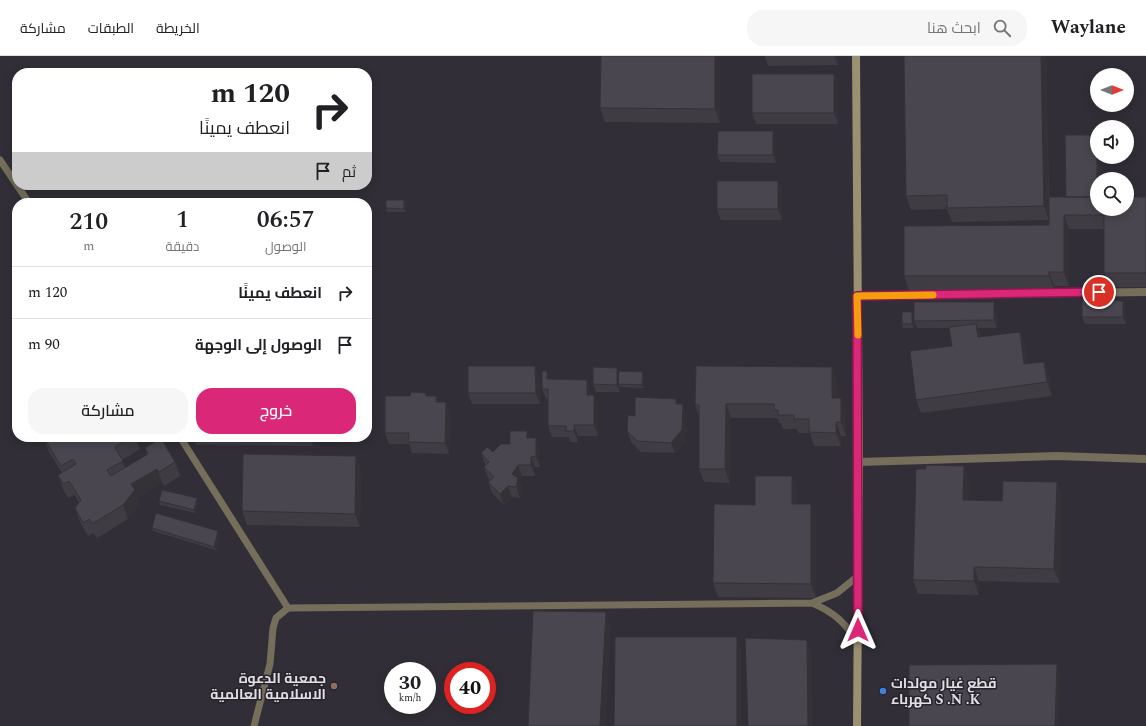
<!DOCTYPE html>
<html lang="ar">
<head>
<meta charset="utf-8">
<style>
	body { margin:0; font-family:Spectral,Cairo,serif; background:#f6f6f6; color:#202124; direction:rtl; height:100vh; display:flex; flex-direction:column; font-size:15px; white-space:nowrap }
	* { box-sizing:border-box; margin:0 }
	p { font-size:13px; color:#757577 }
	.icon { flex:none; width:22px; height:22px; fill:none; stroke:currentColor; stroke-width:2; stroke-linecap:round; stroke-linejoin:round }
	.map { position:relative; flex:1; overflow:hidden; direction:ltr }
	.side { position:absolute; left:12px; top:142px; width:360px; height:244px; display:flex; flex-direction:column; background:#fff; border-radius:16px; box-shadow:0 2px 10px #0003; direction:rtl }
	.side>* { flex:none }
	.top-card { position:absolute; left:12px; top:12px; width:360px; height:122px; border-radius:16px; box-shadow:0 2px 10px #0003; direction:rtl; background:#fff; color:#202124; overflow:hidden }
	.needle { width:26px; rotate:90deg }
	.controls { position:absolute; left:1090px; top:12px; display:grid; gap:8px }
	.controls a { display:grid; place-items:center; width:44px; height:44px; border-radius:50%; background:#fff; box-shadow:0 2px 10px #0003; font-size:20px }
	.speed { position:absolute; left:384px; top:606px; display:flex; gap:8px; font-size:20px; font-weight:700; text-align:center }
	.speed>* { display:grid; place-content:center; width:52px; height:52px; border-radius:50%; background:#fff; box-shadow:0 2px 10px #0003; line-height:1 }
	.speed small { font-size:10px; font-weight:400 }
	.speed .limit { border:6px solid #d22; background:#fff; color:#111 }
	.pin { position:absolute; display:grid; place-items:center; width:34px; height:34px; color:#fff; margin:-17px; border:2px solid #fff; border-radius:50%; box-shadow:0 1px 4px #0007 }
	.me { position:absolute; width:44px; margin:-22px; rotate:0deg; stroke-linejoin:round; filter:drop-shadow(0 0 3px #0008) }
	.turn { display:flex; align-items:center; gap:14px; height:84px; padding:0 16px; font-size:18px }
	.turn .icon { width:52px; height:52px; stroke-width:2.5 }
	.turn b { display:block; font-size:28px; line-height:34px }
	.then { display:flex; align-items:center; height:38px; padding:0 16px; background:#0003; gap:8px; font-size:15px }
	.eta { display:flex; justify-content:space-evenly; align-items:center; height:68px; text-align:center }
	.eta b { font-size:24px; font-weight:600; line-height:28px }
	.primary-button { display:flex; gap:8px; margin-top:auto; padding:8px 16px }
	.primary-button a { flex:1; height:46px; border-radius:16px; background:#db2777; color:#fff; font-size:16px; font-weight:600; line-height:46px; text-align:center }
	.primary-button a+a { background:#f6f6f6; color:#202124 }
	ul { padding:0; list-style:none }
	li { display:flex; align-items:center; gap:12px; height:52px; padding:0 16px; border-top:1px solid #e0e0e0 }
	li div { flex:1 }
	li b { display:block; font-size:15px }
	li em { font-style:normal }
	header { display:flex; align-items:center; gap:24px; box-sizing:border-box; height:56px; padding:0 20px; background:#fff; border-bottom:1px solid #e0e0e0 }
	header strong { font-size:19px }
	nav { display:flex; gap:22px; margin-inline-start:auto; font-size:14px }
	.search { width:280px; height:36px; background:#f6f6f6; display:flex; align-items:center; gap:10px; box-sizing:border-box; padding:0 14px; border-radius:16px; color:#757577; font-size:15px }
	.map>svg:first-child { display:block }
	.lines { fill:none; stroke-linecap:round; stroke-linejoin:round }
	.lane { stroke:#746e5b; stroke-width:7 }
	.street { stroke:#746e5b; stroke-width:8 }
	.secondary { stroke:#9a9072; stroke-width:8 }
	.wall { fill:#403c44 }
	.shaded-wall { fill:#343137 }
	.building { fill:#4a464f; stroke:#343137 }
	.route-casing { stroke:#8e194d; stroke-width:10 }
	.route { stroke:#db2777; stroke-width:7 }
	.slow { stroke:#f59e0b; stroke-width:7 }
	.education-dot { fill:#8d6e63; stroke:#28242d; stroke-width:1.5 }
	.shop-dot { fill:#3f7fe0; stroke:#28242d; stroke-width:1.5 }
	.labels { text-anchor:middle; dominant-baseline:central; stroke-width:3; stroke-linejoin:round; paint-order:stroke }
	.poi-label { font-size:14px; font-weight:bold; fill:#e1dee4; stroke:#28242d; text-anchor:end }
</style>
</head>
<body>
<header>
<strong>Waylane</strong>
<div class="search"><svg class="icon" aria-label="search" viewBox="0 0 24 24"><circle cx="10" cy="10" r="6"/><path d="M15 15l6 6"/></svg>ابحث هنا</div>
<nav><a>الخريطة</a><a>الطبقات</a><a>مشاركة</a></nav>
</header>
<div class="map">
<svg width="1146" height="670" viewBox="0 0 1146 670">
	<rect width="100%" height="100%" fill="#322e37"/>
	<g class="lines">
		<!-- lane -->
		<path class="lane" d="M0,104L29,147
			M180,381L288,552
			M812,547C834,556 847,568 858,588
			M254,670L270,608L273,572L276,562L288,552L812,547L837,537L858,520"/>
		<!-- street -->
		<path class="street" d="M857,240L1146,236
			M859,406L1057,400L1146,403"/>
		<!-- secondary -->
		<path class="secondary" d="M856,0L859,406L857,670"/>
	</g>
	<!-- wall -->
	<path class="wall" d="M765,0H837L838,9L768,10Z
		M904,0H1046L1049,141H1066L1097,101H1101V123H1097V153L1146,141V231H1109L1104,217V173H1069V230H1054V234H909L904,220L1049,169V164L952,166L947,153L911,154L906,140Z
		M720,7V67L605,66L600,52Z
		M834,18L838,29V68H756L752,57Z
		M776,83V107L720,106L717,99Z
		M782,135V164H721L717,153Z
		M406,148V156H387L386,152Z
		M1123,245L1126,252V268H1085L1082,261Z
		M994,246L996,253L997,272H978L981,281L1020,276L1025,289L1027,308L1044,306L1049,319L1052,340L921,357L916,344L952,290L950,272H917L914,265Z
		M912,256L914,259V272H903L902,268Z
		M832,311L837,325V342L846,356V380H841V390H814L810,377H799L797,373H783L781,367H779L778,362H731L730,427L704,426L699,413V360L695,349Z
		M617,312L619,315L644,320V332L620,331V336H596L593,328Z
		M539,320L540,348H472L468,337Z
		M550,323L591,334V339L598,349V380H578V386H570L569,381H552L548,370V343H546L542,333Z
		M410,340H436L438,346L450,356L449,398L412,397L409,388H389L385,377Z
		M678,348L687,359L686,385L675,397L641,396L631,386L627,375L635,360Z
		M527,375L529,382H536L540,393V411H535V420H522L519,424L522,432L520,442L512,441L504,449L492,437L488,426L490,424L488,422L484,411L486,409L485,408L481,397L493,396L510,388Z
		M46,381H135L140,393L122,404L125,412L147,398L145,392L175,406L180,420L164,430L162,426L138,441L140,448L128,463L97,482L94,477L88,480L80,466L75,452L79,446L74,439L68,442L63,433L58,419L62,417L49,396L44,382Z
		M193,381H313V390L196,389Z
		M356,400L361,414L360,471L247,469L242,455Z
		M964,410L969,424L968,444L1002,445L1057,426L1062,440L1060,527L979,525V539L918,538L913,524Z
		M792,420L797,434V448H811L816,462V542L718,541L713,527L755,449Z
		M159,445L198,446L196,457L160,449Z
		M152,472L220,479L216,494L153,475Z"/>
	<!-- shaded-wall -->
	<path class="shaded-wall" d="M715,0H718L720,7V67L715,53Z
		M834,0H837L838,9Z
		M1041,0H1046L1049,164L1044,150Z
		M834,18L838,29V68L834,57Z
		M773,75L776,83V107L773,99Z
		M1097,80V101H1101V123H1097V79Z
		M778,125L782,135V164L778,153Z
		M404,144L406,148V156L404,153Z
		M1064,159L1069,173V230L1064,216Z
		M1049,216L1054,230V234L1049,220Z
		M1123,245L1126,252V268L1123,261Z
		M994,246L996,253L997,272L994,264Z
		M912,256L914,259V272L912,268Z
		M976,268L981,282L978,281Z
		M1020,276L1025,289L1029,322L1024,308Z
		M1044,306L1049,319L1052,340L1047,326Z
		M535,310L539,320L540,348L536,337Z
		M832,311L837,325V356L832,342Z
		M617,312L620,319L618,328L620,331V336L617,329Z
		M547,315L551,326L547,323Z
		M643,316L644,320V332L642,329Z
		M587,324L591,334V349L587,339Z
		M594,339L598,349V380L594,369Z
		M841,342L846,356V380L841,366Z
		M446,346L450,356L449,398L445,387Z
		M683,348L687,359L686,385L675,397L671,387Z
		M726,348L731,362L730,427L725,413Z
		M836,366L841,380V390L836,377Z
		M574,369L578,380V386L574,375Z
		M527,375L530,385L527,382Z
		M148,381H155L145,388L144,384Z
		M310,381H313V390Z
		M536,382L540,393V411L536,400Z
		M356,400L361,414L360,471L355,458Z
		M531,401L535,411V420L531,409Z
		M518,409L522,420L519,424L522,432L520,442L512,418Z
		M964,410L969,424L968,458L963,444Z
		M157,413L162,426L138,441L140,448L128,463L123,449L131,428Z
		M792,420L797,434V462L792,448Z
		M1057,426L1062,440L1060,527L1054,513Z
		M508,430L512,441L504,449L500,438Z
		M197,442L198,446L196,457L194,454Z
		M811,448L816,462V542L811,528Z
		M218,475L220,479L216,494L214,491Z
		M974,511L979,525V539L974,525Z
		M606,556L611,570L606,670H600Z
		M737,581L742,594V670H737Z
		M807,584L812,598L813,670H808Z
		M1057,608L1060,616L1058,670H1055Z"/>
	<!-- building -->
	<path class="building" d="M601,0H715V53L600,52Z
		M904,0H1041L1044,150L947,152V139L906,140Z
		M752,18H834V57H752Z
		M718,75H773V99H717Z
		M1065,79H1097V141H1066Z
		M717,125H778V153H717Z
		M1049,141H1097V153H1127V141H1146V217H1104V159H1064V216H1049V220H904V170L1049,169Z
		M386,144H404V153L386,152Z
		M1082,244L1123,245V261H1082Z
		M914,246H994V264L914,265Z
		M902,256H912V268H902Z
		M976,268L978,281L1020,276L1024,308L1044,306L1047,326L916,344L910,295L952,290L949,271Z
		M468,310H535L536,337H468Z
		M696,310L832,311V342H841V366H836V377L809,376V363H794V359H778V354H774V348H726L725,413H699V349H695Z
		M593,311L617,312V329L593,328Z
		M542,315H547V323L587,324V339H594V369H574V375H566V370H548V333H542Z
		M619,315L643,316L642,329L618,328Z
		M411,336L426,337V340H436V346H446L445,387L408,386L409,377H385V340H410Z
		M635,341L676,343V348H683L682,374L671,387L637,385L627,375L628,359L635,360Z
		M510,375H527V382H536V400L531,401V409H518L512,418L518,422L516,431L508,430L500,438L488,426L494,421L484,411L489,406L481,397L487,391L493,396L501,388H510Z
		M46,381H132L115,391L123,405L107,414L111,420L148,398L145,392L161,382L175,406L159,416L157,413L131,428L135,434L123,449L92,468L89,463L83,467L75,452L81,444L69,425L63,428L58,419L76,408L73,403L61,410L44,382Z
		M142,381H148L144,384Z
		M243,398L356,400L355,458L242,455Z
		M926,409L964,410L963,444L1002,445L1003,425L1057,426L1054,513L974,511V525L913,524L916,413H926Z
		M755,420H792V448H811V528L713,527L714,448L755,449Z
		M162,434L197,442L194,454L159,445Z
		M156,457L218,475L214,491L152,472Z
		M533,555L606,556L600,670H528Z
		M615,581H737V670H614Z
		M745,582L807,584L808,670H748Z
		M1057,608L1055,670H909V609Z"/>
	<g class="lines">
		<defs>
			<path id="route" d="M858,574L857,240L1099,236"/>
		</defs>
		<!-- route casing -->
		<use href="#route" class="route-casing"/>
		<!-- route -->
		<use href="#route" class="route"/>
		<!-- slow -->
		<path class="slow" d="M858,279L857,240L933,239"/>
	</g>
	<!-- markers -->
	<circle class="education-dot" cx="334" cy="630" r="4"/>
	<circle class="shop-dot" cx="883" cy="635" r="4"/>
	<g class="labels">
		<!-- poi labels -->
		<g class="poi-label">
			<text x="326" y="622">جمعية الدعوة<tspan x="326" dy="16">الاسلامية العالمية</tspan></text>
			<text x="891" y="627" text-anchor="start">قطع غيار مولدات<tspan x="891" dy="16">كهرباء S .N .K</tspan></text>
		</g>
	</g>
</svg>
<div class="controls">
<a><svg class="needle" viewBox="-14 -14 28 28"><path d="M0-13l5 13h-10z" fill="#e53935"/><path d="M0 13l5-13h-10z" fill="#757577"/></svg></a>
<a><svg class="icon" aria-label="sound" viewBox="0 0 24 24"><path d="M4 9h4l5-4v14l-5-4H4zM17 9q2 3 0 6"/></svg></a>
<a><svg class="icon" aria-label="search" viewBox="0 0 24 24"><circle cx="10" cy="10" r="6"/><path d="M15 15l6 6"/></svg></a>
</div>
<div class="speed"><div>30<small>km/h</small></div><div class="limit">40</div></div>
<div class="pin" style="left:1099px;top:236px;background:#d93025"><svg class="icon" aria-label="arrive" viewBox="0 0 24 24"><path d="M6 21V4h12l-3 4 3 4H6"/></svg></div>
<svg class="me" style="left:858px;top:574px" viewBox="-20 -20 40 40"><path d="M0-17L14 15 0 8-14 15z" fill="#db2777" stroke="#fff" stroke-width="4"/></svg>
<div class="top-card">
<div class="turn"><svg class="icon" aria-label="right" viewBox="0 0 24 24"><path d="M7 20v-9h11M14 6l5 5-5 5"/></svg><div><b>120 m</b>انعطف يمينًا</div></div>
<div class="then">ثم<svg class="icon" aria-label="arrive" viewBox="0 0 24 24"><path d="M6 21V4h12l-3 4 3 4H6"/></svg></div>
</div>
<section class="side">
<div class="eta">
<div><b>06:57</b><p>الوصول</p></div>
<div><b>1</b><p>دقيقة</p></div>
<div><b>210</b><p>m</p></div>
</div>
<ul>
<li><svg class="icon" aria-label="right" viewBox="0 0 24 24"><path d="M7 20v-9h11M14 6l5 5-5 5"/></svg><div><b>انعطف يمينًا</b></div><em>120 m</em></li>
<li><svg class="icon" aria-label="arrive" viewBox="0 0 24 24"><path d="M6 21V4h12l-3 4 3 4H6"/></svg><div><b>الوصول إلى الوجهة</b></div><em>90 m</em></li>
</ul>
<div class="primary-button"><a>خروج</a><a>مشاركة</a></div>
</section>
</div>
</body>
</html>
